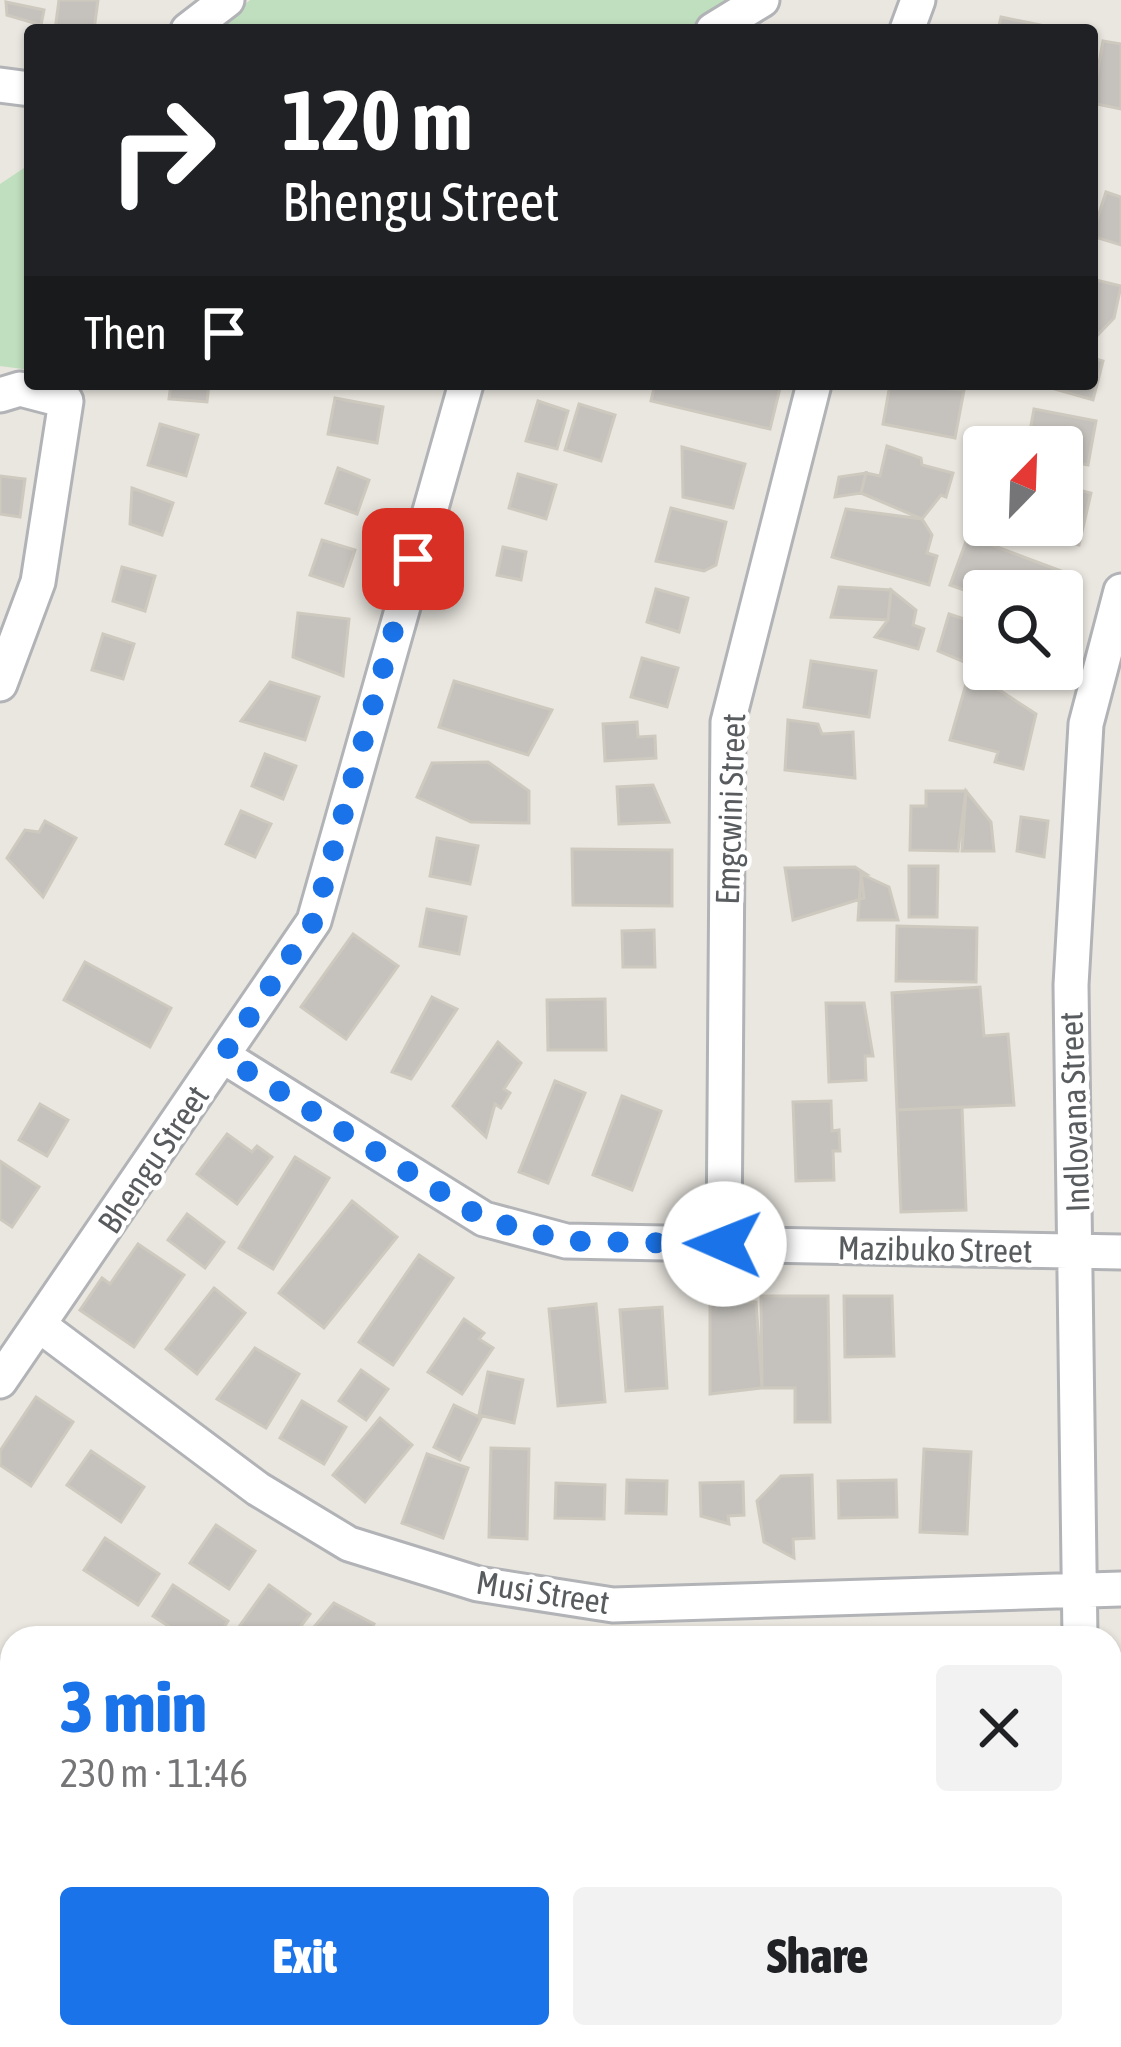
<!DOCTYPE html>
<html lang="en">
<head>
<meta charset="utf-8">
<style>
	body { margin:0; font-family:"Asap Condensed",sans-serif; background:#f2f2f2; color:#202124; height:100vh; display:flex; flex-direction:column; font-size:45px; white-space:nowrap }
	* { box-sizing:border-box; margin:0 }
	p { font-size:39px; color:#757577 }
	.icon { flex:none; width:66px; height:66px; fill:none; stroke:currentColor; stroke-width:2; stroke-linecap:round; stroke-linejoin:round }
	.map { position:relative; flex:1; overflow:hidden }
	.sheet { position:absolute; left:0px; top:1626px; width:1122px; height:423px; display:flex; flex-direction:column; background:#fff; border-radius:36px 36px 0 0; box-shadow:0 3px 9px #0004 }
	.sheet>* { flex:none }
	.banner { position:absolute; left:24px; top:24px; width:1074px; height:366px; border-radius:12px; box-shadow:0 3px 9px #0004; background:#202124; color:#fff; overflow:hidden }
	.needle { width:78px; rotate:23deg }
	.buttons { position:absolute; left:963px; top:426px; display:grid; gap:24px }
	.buttons a { display:grid; place-items:center; width:120px; height:120px; border-radius:12px; background:#fff; box-shadow:0 3px 9px #0004; font-size:60px }
	.pin { position:absolute; display:grid; place-items:center; width:102px; height:102px; color:#fff; margin:-51px; border-radius:24px; box-shadow:0 6px 18px #0006 }
	.me { position:absolute; width:132px; margin:-66px; rotate:271deg; stroke-linejoin:round; filter:drop-shadow(0 0 9px #0008) }
	.turn { display:flex; align-items:center; gap:42px; height:252px; padding:0 60px; font-size:54px }
	.turn .icon { width:156px; height:156px; stroke-width:2.5 }
	.turn b { display:block; font-size:84px; line-height:102px }
	.then { display:flex; align-items:center; height:114px; padding:0 60px; background:#0003; gap:24px; font-size:45px }
	.round { display:grid; place-items:center; flex:none; width:126px; height:126px; border-radius:12px; background:#f2f2f2 }
	.headline { display:flex; align-items:center; justify-content:space-between; height:204px; padding:0 60px }
	h1 { font-size:72px; font-weight:800; line-height:90px; color:#1a73e8 }
	.action { display:flex; gap:24px; margin-top:auto; padding:24px 60px }
	.action a { flex:1; height:138px; border-radius:12px; background:#1a73e8; color:#fff; font-size:48px; font-weight:800; line-height:138px; text-align:center }
	.action a+a { background:#f2f2f2; color:#202124 }
	.map>svg:first-child { display:block }
	.green { fill:#c0dfbe }
	.building { fill:#c5c2bd; stroke:#cec9bf; stroke-width:3 }
	.lines { fill:none; stroke-linecap:round; stroke-linejoin:round }
	.street-casing { stroke:#b1b3b6; stroke-width:39 }
	.street { stroke:#fff; stroke-width:33 }
	.route { stroke:#1a73e8; stroke-width:21; stroke-dasharray:0 37.8 }
	.labels { text-anchor:middle; dominant-baseline:central; stroke-width:9; stroke-linejoin:round; paint-order:stroke }
	.street-label { font-size:33px; fill:#595c5f; stroke:#fff }
</style>
</head>
<body>
<div class="map">
<svg width="1121" height="2047" viewBox="0 0 1121 2047">
	<rect width="100%" height="100%" fill="#eae7e0"/>
	<!-- green -->
	<path class="green" d="M250,0H741L688,30H213Z
		M30,164V370L0,366V184Z"/>
	<!-- building -->
	<path class="building" d="M59,0H98L94,30H55Z
		M6,2L44,10L41,25L7,15Z
		M1001,17L1040,25L1039,30H998Z
		M1103,41L1121,44V109L1092,103Z
		M1106,192L1121,197V245L1092,236Z
		M1092,279L1121,286L1114,318L1094,339Z
		M1092,358L1103,361L1093,400L1048,387L1092,384Z
		M171,384H209L207,402L169,399Z
		M655,384H781L770,429L651,401Z
		M890,384L964,390L955,438L883,424Z
		M335,398L383,407L377,443L328,434Z
		M538,401L568,411L557,449L526,441Z
		M579,404L615,415L601,461L565,450Z
		M1034,409L1096,421L1088,465L1062,460V447H1027Z
		M160,424L198,435L186,476L148,465Z
		M887,446L921,458L922,465L953,473L946,497L941,495L922,519L861,493L866,473L880,476Z
		M682,447L745,464L733,508L683,497Z
		M338,468L369,480L357,514L326,503Z
		M866,473L861,493L835,497L839,477Z
		M518,474L556,485L546,519L509,508Z
		M0,476L25,479L20,517L0,514Z
		M1062,486L1091,493L1079,545L1025,533L1026,525H1062Z
		M132,488L173,503L162,535L130,524Z
		M671,508L726,522L716,565L704,571L656,561Z
		M846,509L922,519L932,535L927,553L937,556L929,585L832,557Z
		M968,536L1061,571L1054,591H984V597L950,585Z
		M322,540L355,550L343,586L310,575Z
		M503,547L526,552L521,580L497,575Z
		M122,567L155,576L145,611L113,601Z
		M839,587L891,590L888,620L831,617Z
		M656,589L688,598L679,632L647,622Z
		M891,590L916,610L913,625L924,629L918,649L875,637L888,620Z
		M298,613L349,619L343,676L293,657Z
		M949,614L979,624L962,661L938,651Z
		M979,621L984,622V669H1000L987,682L968,677L966,666Z
		M103,634L134,644L123,679L92,670Z
		M642,658L678,668L667,707L631,697Z
		M811,661L876,671L869,717L804,707Z
		M968,677L987,682L1036,714L1023,769L995,762L998,752L950,740Z
		M454,681L552,710L528,755L439,727Z
		M270,682L319,697L305,740L241,721Z
		M788,720L818,724L822,734L853,732L855,778L785,770Z
		M637,722L638,737L655,736L656,758L605,761L603,724Z
		M265,754L296,766L283,799L252,786Z
		M488,762L529,791V823L471,822L417,797L432,763Z
		M653,785L669,822L619,824L617,787Z
		M926,791H966L958,851L910,850L911,806H926Z
		M966,791L991,822L994,851H962Z
		M241,811L271,824L255,857L226,844Z
		M1021,817L1048,821L1044,857L1017,851Z
		M45,821L76,838L43,897L7,858L25,830L39,832Z
		M437,838L478,846L470,884L430,876Z
		M572,849L672,850V906L573,905Z
		M909,866H938L937,917H909Z
		M855,867L866,874H861L864,898L793,920L785,868Z
		M861,874L889,887L898,920H858Z
		M427,909L466,917L459,954L420,946Z
		M897,926L977,928L976,982L896,981Z
		M654,930L655,967H623L622,931Z
		M353,934L398,966L346,1039L301,1007Z
		M85,962L171,1008L150,1047L64,1000Z
		M980,987L984,1036L1008,1034L1014,1105L897,1110L892,993Z
		M432,997L457,1009L411,1079L392,1072Z
		M605,999L606,1050H548L547,1000Z
		M826,1003H864L873,1056H865L866,1080L829,1082Z
		M498,1042L521,1063L504,1089L510,1093L501,1108L495,1104L486,1137L453,1106Z
		M555,1081L585,1093L548,1183L519,1172Z
		M622,1096L661,1111L632,1190L593,1175Z
		M831,1101L832,1131L839,1130L840,1151H833L834,1180L796,1181L793,1102Z
		M40,1104L68,1120L47,1156L19,1140Z
		M962,1107L966,1210L901,1212L897,1110Z
		M227,1134L252,1152L257,1146L272,1157L237,1204L197,1174Z
		M295,1157L329,1178L273,1269L239,1248Z
		M0,1161L39,1187L12,1227L0,1219Z
		M352,1201L397,1237L324,1328L279,1293Z
		M187,1214L224,1242L205,1268L168,1240Z
		M138,1244L184,1275L134,1347L80,1310L102,1278L110,1284Z
		M419,1255L453,1278L393,1365L359,1342Z
		M214,1288L245,1313L197,1374L166,1349Z
		M761,1296H828L830,1422H795V1388H762Z
		M844,1296H892L894,1356L845,1357Z
		M710,1302H756L762,1388L710,1394Z
		M596,1304L605,1402L558,1406L549,1309Z
		M662,1307L667,1388L626,1391L620,1310Z
		M464,1319L484,1333L479,1339L493,1348L462,1394L428,1372Z
		M255,1348L299,1374L266,1428L217,1399Z
		M361,1370L388,1389L366,1420L339,1401Z
		M488,1372L523,1380L514,1423L479,1415Z
		M36,1397L73,1422L31,1486L0,1465V1451Z
		M302,1401L346,1427L324,1464L280,1438Z
		M454,1405L481,1418L460,1460L434,1447Z
		M380,1418L412,1445L365,1502L333,1475Z
		M491,1448L529,1449L527,1539L489,1537Z
		M924,1449L971,1452L967,1534L920,1532Z
		M91,1451L144,1487L121,1522L67,1485Z
		M427,1454L468,1468L443,1538L402,1523Z
		M812,1475L814,1538L793,1539L794,1558L764,1542L757,1501L781,1476Z
		M627,1480L667,1481L666,1514L626,1513Z
		M896,1480L897,1517L839,1518L838,1481Z
		M743,1482L744,1515L728,1516L729,1524L701,1516L700,1483Z
		M556,1483L605,1485L604,1519L555,1518Z
		M216,1525L255,1551L229,1589L190,1563Z
		M105,1538L159,1574L138,1605L84,1570Z
		M173,1585L228,1621L217,1638H187L153,1616Z
		M269,1585L310,1614L292,1638H231Z
		M334,1603L374,1624L367,1638H305Z
		M4,1802L12,1808V1888L0,1879Z
		M193,2037H249L245,2047H215Z
		M479,2037H524V2047H479Z
		M557,2037H605V2047H558Z
		M679,2037H754L755,2047H679Z
		M825,2037H896V2047H825Z
		M985,2037H1042V2047H984Z"/>
	<g class="lines">
		<defs>
			<path id="street" d="M188,30L227,0
				M713,30L762,0
				M907,30L918,0
				M0,85L30,89
				M0,395L20,389L66,401L38,582L0,684
				M223,1056L484,1219L566,1241L1121,1252
				M724,1244L728,722L814,384
				M39,1325L258,1489L349,1544L478,1584L613,1605L1121,1589
				M0,1381L314,921L466,384
				M1080,1638L1071,985L1086,724L1121,591
				M0,1735L12,1744
				M1110,1936H1121
				M1078,2037L1079,2047"/>
		</defs>
		<!-- street casing -->
		<use href="#street" class="street-casing"/>
		<!-- street -->
		<use href="#street" class="street"/>
	</g>
	<g class="lines">
		<!-- route -->
		<path class="route" d="M413,559L314,921L223,1056L484,1219L566,1241L724,1244"/>
	</g>
	<g class="labels">
		<!-- street labels -->
		<g class="street-label">
			<text transform="translate(730 809) rotate(-88)">Emgcwini Street</text>
			<text transform="translate(1074 1112) rotate(-92)">Indlovana Street</text>
			<text transform="translate(153 1159) rotate(-56)">Bhengu Street</text>
			<text transform="translate(935 1249) rotate(1)">Mazibuko Street</text>
			<text transform="translate(543 1592) rotate(9)">Musi Street</text>
		</g>
	</g>
</svg>
<div class="buttons">
<a><svg class="needle" viewBox="-14 -14 28 28"><path d="M0-13l5 13h-10z" fill="#e53935"/><path d="M0 13l5-13h-10z" fill="#757577"/></svg></a>
<a><svg class="icon" aria-label="search" viewBox="0 0 24 24"><circle cx="10" cy="10" r="6"/><path d="M15 15l6 6"/></svg></a>
</div>
<div class="pin" style="left:413px;top:559px;background:#d93025"><svg class="icon" aria-label="arrive" viewBox="0 0 24 24"><path d="M6 21V4h12l-3 4 3 4H6"/></svg></div>
<svg class="me" style="left:724px;top:1244px" viewBox="-20 -20 40 40"><circle r="19" fill="#fff"/><path d="M0-13L10 11 0 6-10 11z" fill="#1a73e8"/></svg>
<div class="banner">
<div class="turn"><svg class="icon" aria-label="right" viewBox="0 0 24 24"><path d="M7 20v-9h11M14 6l5 5-5 5"/></svg><div><b>120 m</b>Bhengu Street</div></div>
<div class="then">Then<svg class="icon" aria-label="arrive" viewBox="0 0 24 24"><path d="M6 21V4h12l-3 4 3 4H6"/></svg></div>
</div>
<section class="sheet">
<div class="headline"><div><h1>3 min</h1><p>230 m · 11:46</p></div><a class="round"><svg class="icon" aria-label="close" viewBox="0 0 24 24"><path d="M6 6l12 12M18 6L6 18"/></svg></a></div>
<div class="action"><a>Exit</a><a>Share</a></div>
</section>
</div>
</body>
</html>
